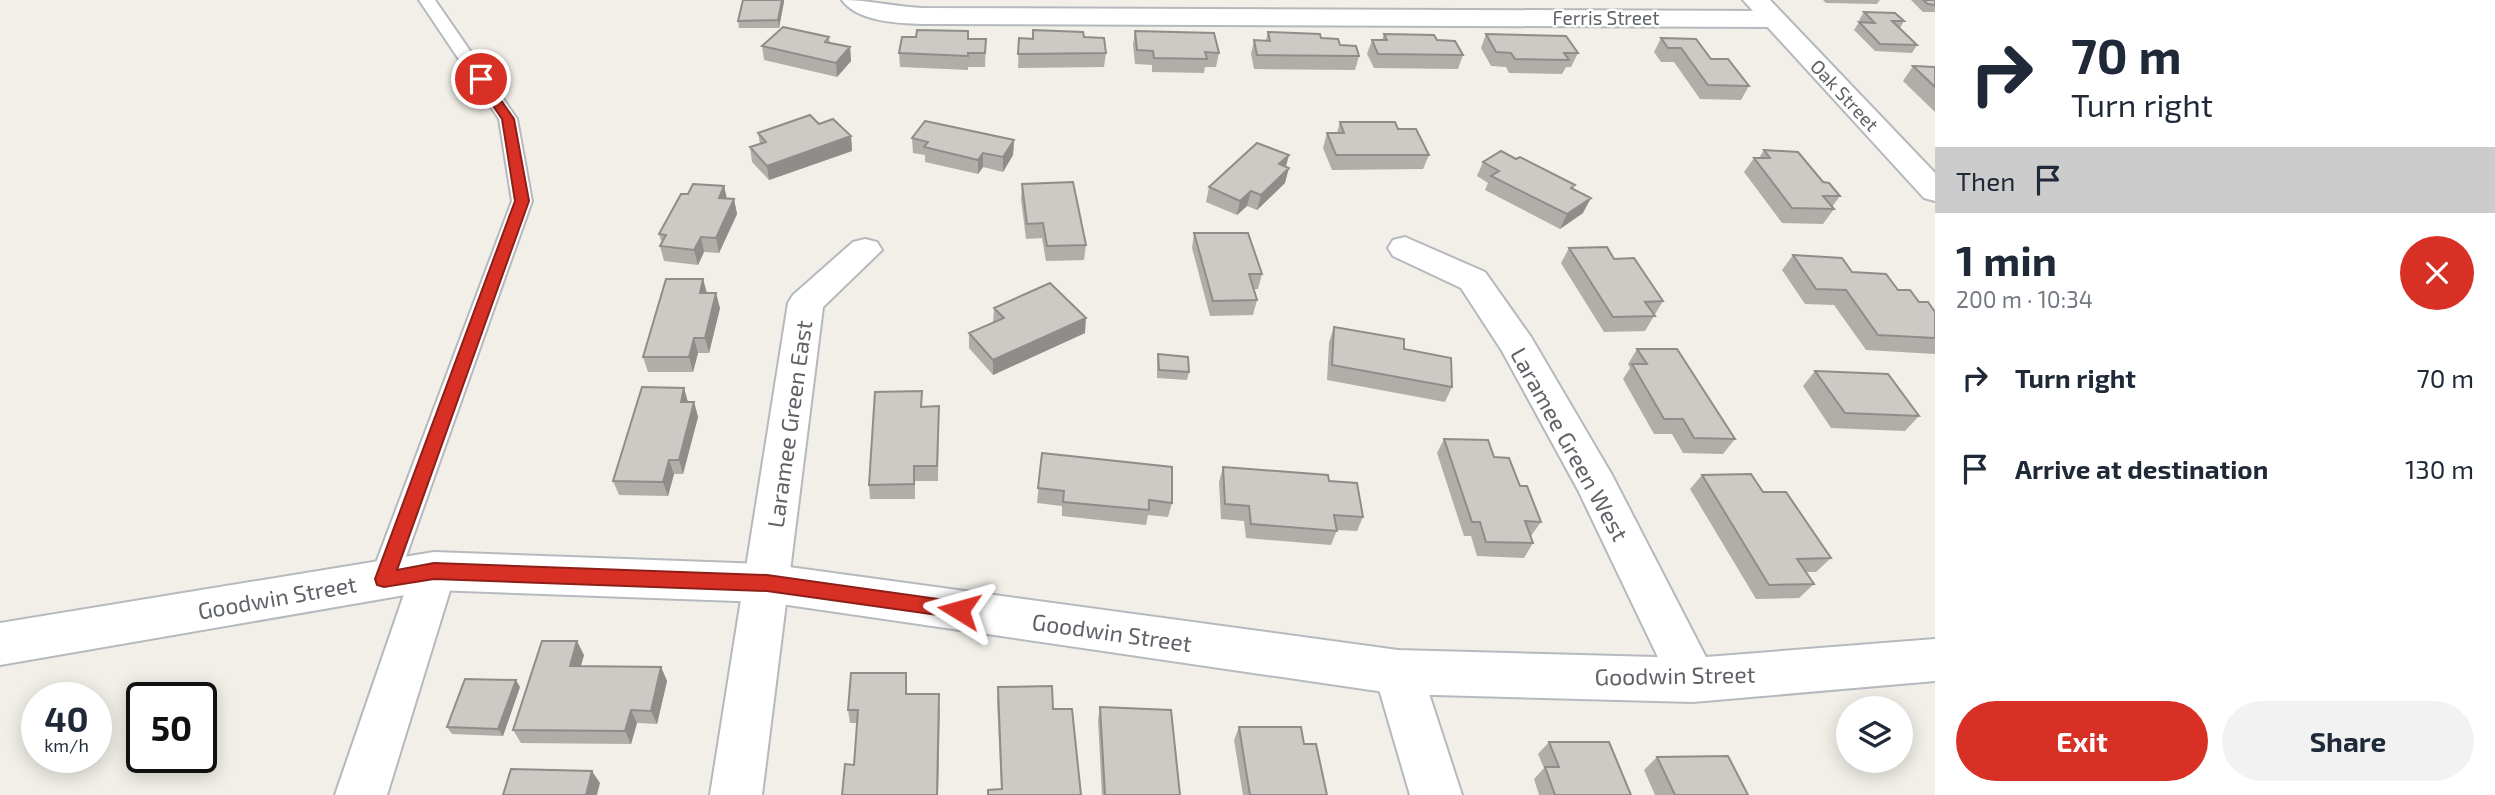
<!DOCTYPE html>
<html lang="en">
<head>
<meta charset="utf-8">
<style>
	body { margin:0; font-family:"Exo 2",sans-serif; background:#f2f2f3; color:#1f2937; height:100vh; display:flex; flex-direction:column; font-size:26px; white-space:nowrap }
	* { box-sizing:border-box; margin:0 }
	p { font-size:23px; color:#747a83 }
	.icon { flex:none; width:38px; height:38px; fill:none; stroke:currentColor; stroke-width:2; stroke-linecap:round; stroke-linejoin:round }
	.map { position:relative; flex:1; overflow:hidden }
	.sheet { display:flex; flex-direction:column; background:#fff; width:560px }
	.sheet>* { flex:none }
	.top-card { background:#fff; color:#1f2937; overflow:hidden }
	.tools { position:absolute; left:1836px; top:696px; display:grid; gap:14px }
	.tools a { display:grid; place-items:center; width:77px; height:77px; border-radius:50%; background:#fff; box-shadow:0 4px 18px #0003; font-size:35px }
	.speed { position:absolute; left:21px; top:682px; display:flex; gap:14px; font-size:35px; font-weight:700; text-align:center }
	.speed>* { display:grid; place-content:center; width:91px; height:91px; border-radius:50%; background:#fff; box-shadow:0 4px 18px #0003; line-height:1 }
	.speed small { font-size:18px; font-weight:400 }
	.speed .limit { border:4px solid #111; border-radius:10px; background:#fff; color:#111 }
	.pin { position:absolute; display:grid; place-items:center; width:60px; height:60px; color:#fff; margin:-30px; border:4px solid #fff; border-radius:50%; box-shadow:0 2px 7px #0007 }
	.me { position:absolute; width:77px; margin:-38px; rotate:278deg; stroke-linejoin:round; filter:drop-shadow(0 0 5px #0008) }
	.turn { display:flex; align-items:center; gap:24px; height:147px; padding:0 21px; font-size:32px }
	.turn .icon { width:91px; height:91px; stroke-width:2.5 }
	.turn b { display:block; font-size:49px; line-height:60px }
	.then { display:flex; align-items:center; height:66px; padding:0 21px; background:#0003; gap:14px; font-size:26px }
	.round { display:grid; place-items:center; flex:none; width:74px; height:74px; border-radius:37px; background:#f2f2f3 }
	.overview { display:flex; align-items:center; justify-content:space-between; height:119px; padding:0 21px }
	h1 { font-size:42px; font-weight:700; line-height:52px }
	.primary-button { display:flex; gap:14px; margin-top:auto; padding:14px 21px }
	.primary-button a { flex:1; height:80px; border-radius:42px; background:#d93025; color:#fff; font-size:28px; font-weight:700; line-height:80px; text-align:center }
	.primary-button a+a { background:#f2f2f3; color:#1f2937 }
	ul { padding:0; list-style:none }
	li { display:flex; align-items:center; gap:21px; height:91px; padding:0 21px }
	li div { flex:1 }
	li b { display:block; font-size:26px }
	li em { font-style:normal }
	main { display:flex; flex:1; min-height:0 }
	.map>svg:first-child { display:block }
	.lines { fill:none; stroke-linecap:round; stroke-linejoin:round }
	.service-casing { stroke:#b5b8bc; stroke-width:4 }
	.minor-casing { stroke:#b5b8bc; stroke-width:4 }
	.tertiary-casing { stroke:#b5b8bc; stroke-width:4 }
	.secondary-casing { stroke:#b6babf; stroke-width:4 }
	.service { fill:#fff; fill-rule:evenodd }
	.minor { fill:#fff; fill-rule:evenodd }
	.tertiary { fill:#fff; fill-rule:evenodd }
	.secondary { fill:#fff; fill-rule:evenodd }
	.wall { fill:#afaea9 }
	.shaded-wall { fill:#8f8d8a }
	.building { fill:#cccac5; stroke:#8f8d8a; stroke-width:2 }
	.route { fill:#d93025; stroke:#8d1f18; stroke-width:2 }
	.labels { text-anchor:middle; dominant-baseline:central; stroke-width:5; stroke-linejoin:round; paint-order:stroke }
	.far-street-label { font-size:19px; fill:#5f6368; stroke:#fff }
	.street-label { font-size:23px; fill:#5f6368; stroke:#fff }
</style>
</head>
<body>
<main>
<div class="map">
<svg width="1935" height="795" viewBox="0 0 1935 795">
	<rect width="100%" height="100%" fill="#f1efe8"/>
	<g class="lines">
		<defs>
			<path id="service" d="M419,0H435L517,119L532,201L398,579L394,587L384,591L374,587L370,579L512,201L499,119Z"/>
			<path id="minor" d="M842,0C870,0 895,7 922,8L1773,11L1782,13L1786,19L1782,25L1773,27L922,24C898,23 858,22 842,0Z
				M1405,237L1485,272L1531,337L1612,475L1710,665L1717,680L1710,695L1693,702L1676,695L1578,490L1502,351L1461,288L1393,256L1388,248L1393,240Z
				M865,239L877,242L882,250L823,307L762,795H710L788,303L793,295L853,242Z
				M1398,650L1415,657L1422,672L1462,795H1410L1374,672L1381,657Z"/>
			<path id="tertiary" d="M1743,0H1770L1935,173V201L1924,198Z
				M434,552L450,558L456,571L387,795H335L412,571L418,558Z"/>
			<path id="secondary" d="M434,552L767,564L1398,650L1693,658L1935,639V681L1693,702L1398,694L767,602L434,590L0,665V623Z"/>
		</defs>
		<!-- service casing -->
		<use href="#service" class="service-casing"/>
		<!-- minor casing -->
		<use href="#minor" class="minor-casing"/>
		<!-- tertiary casing -->
		<use href="#tertiary" class="tertiary-casing"/>
		<!-- secondary casing -->
		<use href="#secondary" class="secondary-casing"/>
		<!-- service -->
		<use href="#service" class="service"/>
		<!-- minor -->
		<use href="#minor" class="minor"/>
		<!-- tertiary -->
		<use href="#tertiary" class="tertiary"/>
		<!-- secondary -->
		<use href="#secondary" class="secondary"/>
	</g>
	<!-- wall -->
	<path class="wall" d="M743,0H784L779,28H739L738,21Z
		M1823,0H1880L1877,4L1826,3Z
		M1911,0H1935V12H1923Z
		M1864,12L1904,21L1900,28L1917,45L1912,53L1875,51L1854,30L1859,22H1862L1859,20Z
		M1135,31L1219,53L1216,67H1205L1204,73L1152,72V65L1135,64L1133,45Z
		M1268,32L1321,38L1340,45L1359,56L1355,70L1254,69L1251,54L1254,40H1266Z
		M1384,34L1437,40L1463,55L1458,69L1374,68L1367,54L1372,40H1382Z
		M1486,34L1578,53L1571,67H1566L1562,74L1509,73L1506,67L1491,66L1481,48Z
		M829,37L830,43L850,47L851,61L837,77L764,60L762,46Z
		M1084,37L1106,53L1104,67L1018,68L1019,38Z
		M1661,38L1711,59L1749,86L1741,100L1700,99L1674,62H1661L1654,52Z
		M968,39H986L985,67H968V70L900,67L899,53Z
		M1913,66L1935,67V112L1903,81Z
		M1340,122L1398,129L1429,155L1423,169L1332,170L1323,148L1327,133H1337Z
		M819,124L851,136L852,151L769,180L752,162L750,147L760,144L758,133Z
		M912,138L1014,140L1013,155L1003,172L983,167L978,174L925,162V155L913,153Z
		M1764,150L1823,182L1840,196L1832,207L1834,209L1823,224L1782,223L1744,172L1754,158H1759Z
		M1483,162L1573,189L1583,213L1560,229L1485,190L1488,183L1477,176Z
		M1286,167L1285,183L1257,210L1247,206L1237,215L1206,202L1209,187Z
		M1022,184L1086,245L1084,260L1046,261L1042,238L1026,239L1021,199Z
		M724,186L727,198L734,199L737,214L719,253L704,252L698,265L664,261L660,246L662,243L659,234L688,194Z
		M1194,233L1262,274L1258,289H1254L1257,300L1253,315L1210,316L1192,248Z
		M1569,248L1614,259L1663,301L1645,331L1604,332L1561,263Z
		M1793,255L1852,272L1935,338V354L1866,350L1834,305L1805,304L1782,270Z
		M703,279L707,293L720,308L709,353H698L693,372H648L643,357Z
		M994,308L1085,333L993,375L969,348V333L993,323Z
		M1334,327L1404,349L1452,387L1445,402L1327,380L1329,342Z
		M1637,349L1735,439L1723,454L1683,453L1672,434H1654L1623,379L1630,368L1628,364Z
		M1158,354L1189,372L1187,380L1157,378V362Z
		M1815,371L1919,416L1905,431L1831,428L1803,386Z
		M684,388L688,402H694L698,417L683,474H674L668,496L619,495L613,481Z
		M939,406L938,481H915V499H870L869,485L922,407Z
		M1444,439L1494,457L1541,522L1531,536L1533,543L1524,558L1477,556L1471,536H1464L1437,453Z
		M1042,453L1172,503L1168,517L1148,515L1146,525L1062,516V506L1037,503Z
		M1223,467L1329,481L1363,517L1357,531L1337,530L1331,545L1246,538L1244,521L1221,519L1219,482Z
		M1702,475L1763,492L1831,558L1816,572H1806L1814,584L1799,598L1756,599L1690,489Z
		M584,655L581,666L661,667L667,681L657,724L637,723L631,744L521,743L513,730Z
		M906,673L907,694L940,708L938,795H842L854,765L857,723H850L848,710Z
		M520,687L503,736L452,734L447,727Z
		M998,687L1053,709L1081,795L1001,789L997,700Z
		M1100,707L1180,795H1102L1098,720Z
		M1239,727L1304,744L1327,795H1243L1234,740Z
		M1549,742L1631,795H1539L1534,779L1544,768L1538,754Z
		M1657,757L1748,795H1655L1644,770Z"/>
	<!-- shaded-wall -->
	<path class="shaded-wall" d="M782,0H784V2L779,28L778,20Z
		M850,47L851,61L837,77L836,63Z
		M851,136L852,151L769,180L767,166Z
		M1014,140L1013,155L1003,172V157Z
		M983,153V167L978,174V160Z
		M1289,155L1285,170L1279,164Z
		M1289,168L1285,183L1257,210L1261,195Z
		M724,186L727,201L719,198Z
		M1251,191L1247,206L1237,215L1240,201Z
		M1591,198L1583,213L1560,229L1567,214Z
		M734,199L737,214L719,253L716,238Z
		M701,237L704,252L698,265L694,250Z
		M703,279L707,294L700,293Z
		M716,293L720,308L709,353L705,338Z
		M1086,318L1085,333L993,375V360Z
		M694,338L698,353L693,372L689,357Z
		M684,388L688,403L681,402Z
		M694,402L698,417L683,474L679,460Z
		M669,460L674,474L668,496L663,482Z
		M577,641L584,655L577,679L570,666Z
		M661,667L667,681L657,724L651,711Z
		M516,680L520,687L503,736L498,729Z
		M939,694L938,795H937Z
		M631,710L637,723L631,744L625,731Z
		M592,771L600,783L597,795H586Z"/>
	<!-- building -->
	<path class="building" d="M743,0H782L778,20L738,21Z
		M1923,0H1935V5L1928,4Z
		M1864,12L1895,13L1904,21H1892L1917,45L1880,44L1859,22L1875,23Z
		M783,27L829,37L825,42L850,47L836,63L762,46Z
		M917,30L968,31V39H986L985,53H968V56L899,53L902,37H916Z
		M1033,30L1083,32L1084,37L1104,38L1106,53L1018,54L1019,38L1033,39Z
		M1135,31L1214,33L1219,53L1205,52L1207,59L1154,58L1153,51L1137,50Z
		M1268,32L1320,34L1321,38L1338,39L1340,45L1356,46L1359,56L1257,55L1254,40L1270,41Z
		M1384,34L1434,35L1437,40L1455,41L1463,55L1378,54L1372,40H1387Z
		M1486,34L1566,36L1578,53H1564L1569,60L1515,59L1511,53L1496,52Z
		M1661,38L1696,39L1711,59H1728L1749,86L1708,85L1681,48H1668Z
		M1913,66L1935,67V87Z
		M810,115L819,124L833,119L851,136L767,166L750,147L766,142L758,133Z
		M925,121L1014,140L1003,157L983,153L978,160L924,147L928,142L912,138Z
		M1340,122H1395L1398,129H1416L1429,155H1336L1327,133H1344Z
		M1257,143L1289,155L1279,164L1289,168L1261,195L1251,191L1240,201L1209,187Z
		M1764,150L1798,152L1823,182L1829,183L1840,196H1823L1834,209L1792,208L1754,158H1770Z
		M1501,151L1516,159L1520,157L1575,185L1571,188L1591,198L1567,214L1491,176L1499,171L1483,162Z
		M1073,182L1086,245L1047,246L1043,223L1027,224L1022,184Z
		M693,184L724,186L719,198L734,199L716,238L701,237L694,250L660,246L666,235L659,234L681,194H688Z
		M1194,233H1248L1262,274H1249L1257,300L1213,301Z
		M1607,247L1614,259L1634,258L1663,301L1645,302L1655,316L1613,317L1569,248Z
		M1793,255L1842,258L1852,272L1886,274L1898,290H1910L1919,302H1928L1935,312V338L1878,335L1846,290L1816,289Z
		M666,279H703L700,293H716L705,338H694L689,357H643Z
		M1050,283L1086,318L993,360L969,333L1004,318L994,308Z
		M1334,327L1404,339V349L1451,358L1452,387L1332,365Z
		M1637,349H1677L1735,439L1694,438L1683,419H1664L1632,364H1647Z
		M1158,354L1188,357L1189,372L1159,370Z
		M1815,371L1888,374L1919,416L1845,413Z
		M642,387L684,388L681,402H694L679,460H669L663,482L613,481Z
		M922,391L921,407L939,406L937,466H914V484L869,485L875,392Z
		M1444,439L1488,440L1494,457L1509,458L1520,486H1527L1541,522L1525,521L1533,543L1486,542L1480,522H1472Z
		M1042,453L1172,467V503L1149,500V510L1063,502L1064,491L1038,488Z
		M1223,467L1328,475L1329,481L1357,483L1363,517L1334,515L1337,531L1251,524L1249,506L1225,504Z
		M1751,474L1763,492H1786L1831,558L1797,559L1814,584L1769,585L1702,475Z
		M542,641H577L570,666L661,667L651,711L631,710L625,731L513,730Z
		M851,673H906V694H939L937,795H842L845,764L854,765L858,710H848Z
		M465,679L516,680L498,729L447,727Z
		M1052,686L1053,709H1072L1081,795H988V790L1002,789L998,687Z
		M1100,707L1171,710L1180,795H1105Z
		M1239,727H1301L1304,744H1316L1327,795H1250Z
		M1549,742H1609L1631,795H1555L1545,767H1559Z
		M1728,756L1748,795H1675L1657,757Z
		M511,769L592,771L586,795H503Z"/>
	<!-- route -->
	<path class="route" d="M477,77H485L514,119L529,201L397,570L434,563L767,575L959,602L965,604L968,610L965,616L959,618L767,591L434,579L384,587L377,585L375,579L515,201L502,119L475,79Z"/>
	<g class="labels">
		<!-- far-street labels -->
		<g class="far-street-label">
			<text x="1606" y="17">Ferris Street</text>
			<text transform="translate(1845 95) rotate(47)">Oak Street</text>
		</g>
		<!-- street labels -->
		<g class="street-label">
			<text transform="translate(789 424) rotate(-82)">Laramee Green East</text>
			<text transform="translate(1570 444) rotate(61)">Laramee Green West</text>
			<text transform="translate(277 597) rotate(-10)">Goodwin Street</text>
			<text transform="translate(1112 632) rotate(8)">Goodwin Street</text>
			<text transform="translate(1675 675) rotate(-1)">Goodwin Street</text>
		</g>
	</g>
</svg>
<div class="tools">
<a><svg class="icon" aria-label="layers" viewBox="0 0 24 24"><path d="M12 4l9 5-9 5-9-5zM3 14l9 5 9-5"/></svg></a>
</div>
<div class="speed"><div>40<small>km/h</small></div><div class="limit">50</div></div>
<div class="pin" style="left:481px;top:79px;background:#d93025"><svg class="icon" aria-label="arrive" viewBox="0 0 24 24"><path d="M6 21V4h12l-3 4 3 4H6"/></svg></div>
<svg class="me" style="left:959px;top:610px" viewBox="-20 -20 40 40"><path d="M0-17L14 15 0 8-14 15z" fill="#d93025" stroke="#fff" stroke-width="4"/></svg>
</div>
<section class="sheet">
<div class="top-card">
<div class="turn"><svg class="icon" aria-label="right" viewBox="0 0 24 24"><path d="M7 20v-9h11M14 6l5 5-5 5"/></svg><div><b>70 m</b>Turn right</div></div>
<div class="then">Then<svg class="icon" aria-label="arrive" viewBox="0 0 24 24"><path d="M6 21V4h12l-3 4 3 4H6"/></svg></div>
</div>
<div class="overview"><div><h1>1 min</h1><p>200 m · 10:34</p></div><a class="round" style="background:#d93025;color:#fff"><svg class="icon" aria-label="close" viewBox="0 0 24 24"><path d="M6 6l12 12M18 6L6 18"/></svg></a></div>
<ul>
<li><svg class="icon" aria-label="right" viewBox="0 0 24 24"><path d="M7 20v-9h11M14 6l5 5-5 5"/></svg><div><b>Turn right</b></div><em>70 m</em></li>
<li><svg class="icon" aria-label="arrive" viewBox="0 0 24 24"><path d="M6 21V4h12l-3 4 3 4H6"/></svg><div><b>Arrive at destination</b></div><em>130 m</em></li>
</ul>
<div class="primary-button"><a>Exit</a><a>Share</a></div>
</section>
</main>
</body>
</html>
